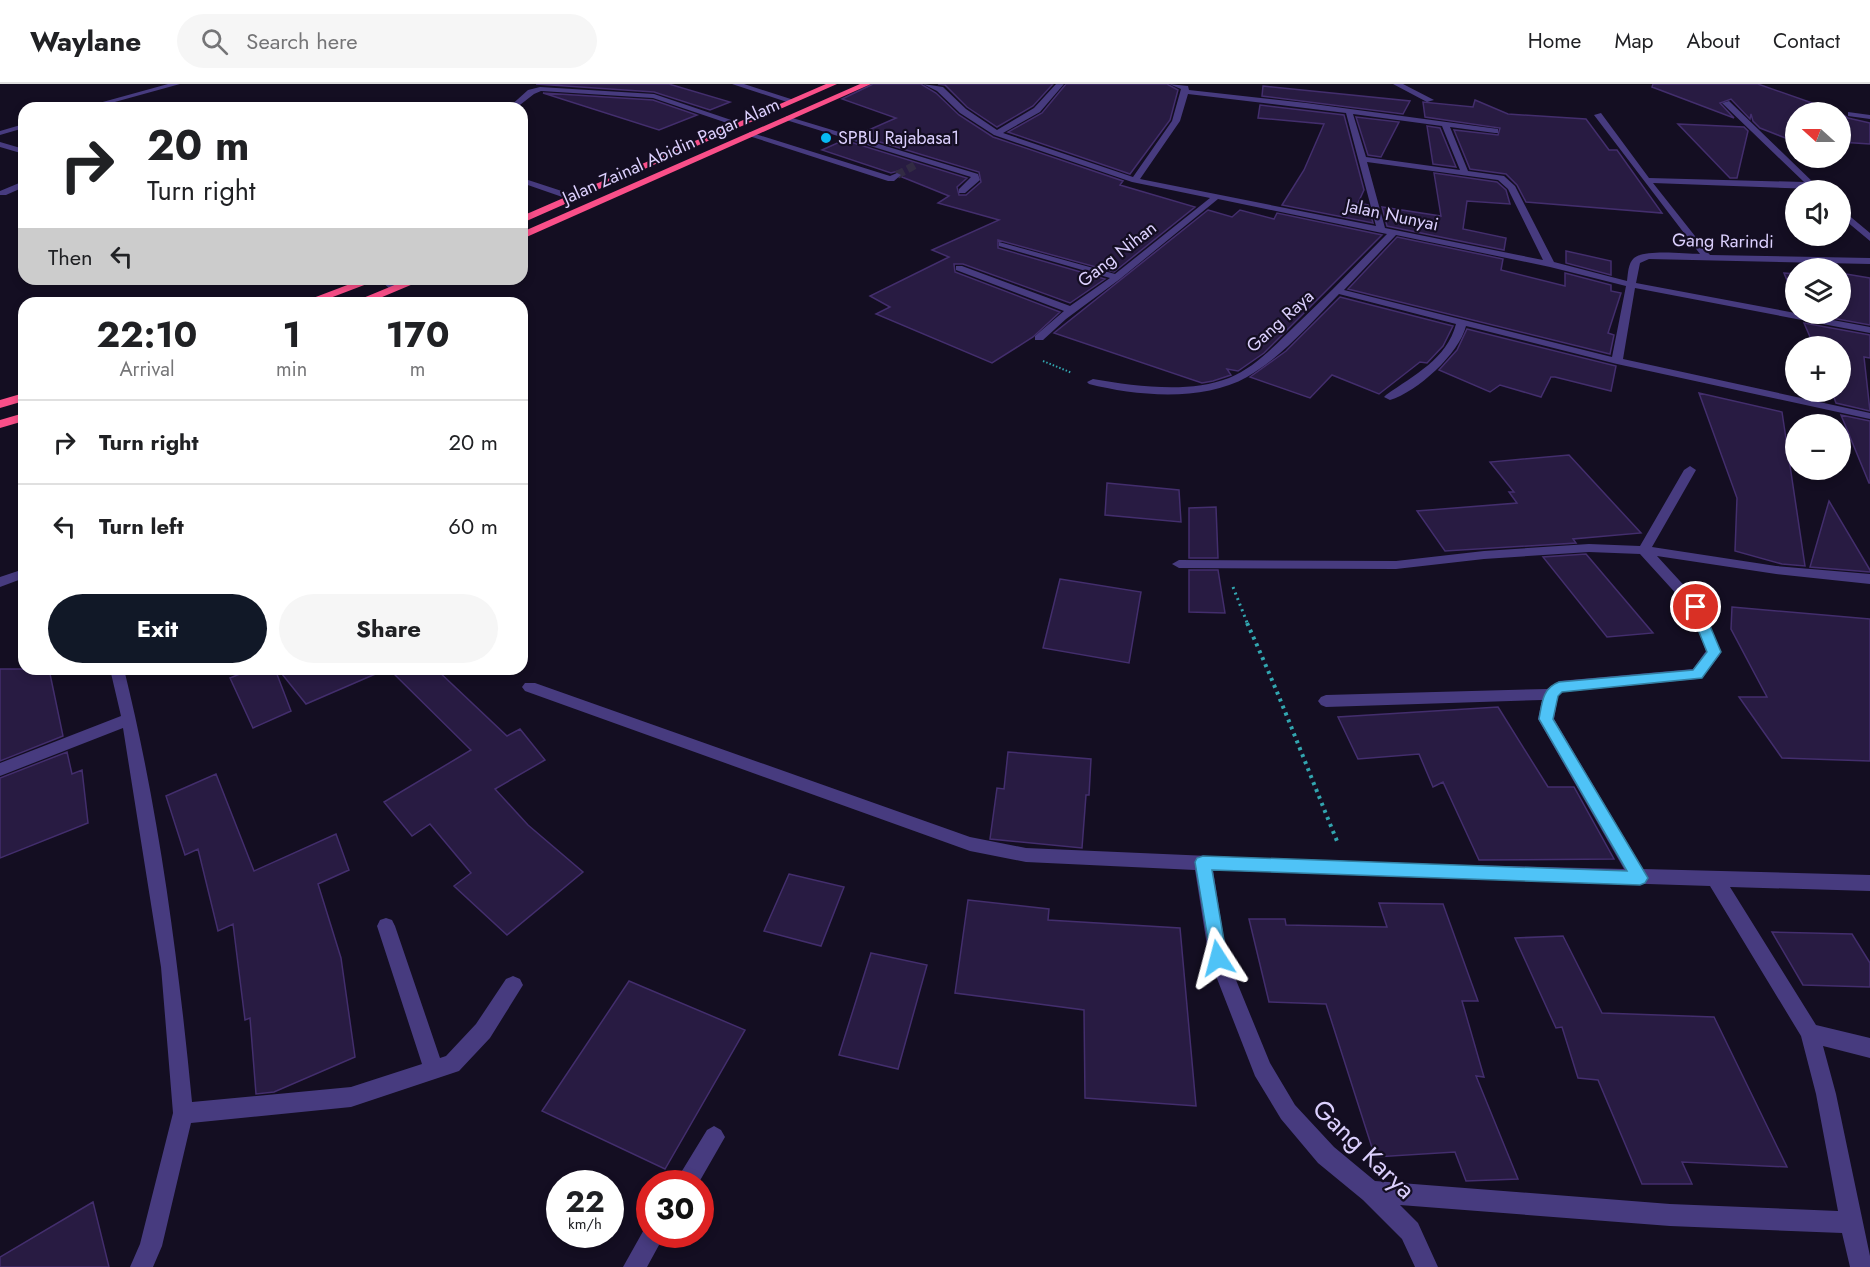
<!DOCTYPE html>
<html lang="en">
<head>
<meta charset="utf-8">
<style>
	body { margin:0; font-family:Jost,sans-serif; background:#f6f6f6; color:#202124; height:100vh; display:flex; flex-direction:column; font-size:22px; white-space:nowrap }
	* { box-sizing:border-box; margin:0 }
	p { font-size:20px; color:#757577 }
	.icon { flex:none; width:33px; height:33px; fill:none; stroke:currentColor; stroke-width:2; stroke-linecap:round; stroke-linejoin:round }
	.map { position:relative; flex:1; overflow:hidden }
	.details { position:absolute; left:18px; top:213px; width:510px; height:378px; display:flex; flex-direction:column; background:#fff; border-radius:18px; box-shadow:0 3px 9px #0003 }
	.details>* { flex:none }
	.guide { position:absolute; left:18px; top:18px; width:510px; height:183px; border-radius:18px; box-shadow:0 3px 9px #0003; background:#fff; color:#202124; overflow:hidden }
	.needle { width:39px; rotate:291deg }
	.fabs { position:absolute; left:1785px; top:18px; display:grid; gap:12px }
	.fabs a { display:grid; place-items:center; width:66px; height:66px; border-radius:50%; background:#fff; box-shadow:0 3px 9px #0003; font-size:30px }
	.speed { position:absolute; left:546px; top:1086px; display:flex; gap:12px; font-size:30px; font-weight:700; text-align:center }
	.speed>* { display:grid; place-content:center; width:78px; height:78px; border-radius:50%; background:#fff; box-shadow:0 3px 9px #0003; line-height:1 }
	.speed small { font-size:15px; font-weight:400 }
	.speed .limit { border:9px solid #d22; background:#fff; color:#111 }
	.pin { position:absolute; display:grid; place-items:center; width:51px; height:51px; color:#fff; margin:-26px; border:3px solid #fff; border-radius:50%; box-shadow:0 2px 6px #0007 }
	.me { position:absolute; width:66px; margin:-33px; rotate:351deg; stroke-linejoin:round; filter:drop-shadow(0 0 4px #0008) }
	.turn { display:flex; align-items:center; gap:21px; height:126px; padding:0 30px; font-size:27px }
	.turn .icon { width:78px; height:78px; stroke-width:2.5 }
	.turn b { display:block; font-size:42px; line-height:51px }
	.then { display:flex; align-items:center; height:57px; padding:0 30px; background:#0003; gap:12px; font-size:22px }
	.eta { display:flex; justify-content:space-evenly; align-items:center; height:102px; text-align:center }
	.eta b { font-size:36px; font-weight:700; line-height:42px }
	.action { display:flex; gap:12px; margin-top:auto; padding:12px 30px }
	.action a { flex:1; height:69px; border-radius:36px; background:#111827; color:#fff; font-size:24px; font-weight:700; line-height:69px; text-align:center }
	.action a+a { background:#f6f6f6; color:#202124 }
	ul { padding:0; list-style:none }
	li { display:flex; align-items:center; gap:18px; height:84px; padding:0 30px; border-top:2px solid #e0e0e0 }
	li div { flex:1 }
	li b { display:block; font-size:22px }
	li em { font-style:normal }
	header { display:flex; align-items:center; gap:36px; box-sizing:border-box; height:84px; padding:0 30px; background:#fff; border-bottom:2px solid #e0e0e0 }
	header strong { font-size:28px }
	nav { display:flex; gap:33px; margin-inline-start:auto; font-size:21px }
	.search { width:420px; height:54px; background:#f6f6f6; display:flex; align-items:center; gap:15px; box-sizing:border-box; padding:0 21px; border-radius:33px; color:#757577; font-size:22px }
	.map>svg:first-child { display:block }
	.building { fill:#281b42; stroke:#432e6d; stroke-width:1.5 }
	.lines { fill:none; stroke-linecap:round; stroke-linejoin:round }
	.minor-tunnel { stroke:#322b43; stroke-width:8; stroke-dasharray:8 4; stroke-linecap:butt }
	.path-far2 { stroke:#32a6b0; stroke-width:2; stroke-dasharray:1.5 2; stroke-linecap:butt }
	.path-far1 { stroke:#32a6b0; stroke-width:3; stroke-dasharray:2 4; stroke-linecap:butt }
	.path { stroke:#32a6b0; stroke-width:4; stroke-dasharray:3 4.5; stroke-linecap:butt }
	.minor { fill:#473b7f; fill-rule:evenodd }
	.highway { fill:#fa4f89; fill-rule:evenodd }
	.route { fill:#4fc3f7; stroke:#337fa1; stroke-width:1.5 }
	.poi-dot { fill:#07baf3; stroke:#140e22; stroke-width:2 }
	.labels { text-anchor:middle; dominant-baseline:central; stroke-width:4.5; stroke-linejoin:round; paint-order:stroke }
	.far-poi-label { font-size:18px; fill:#dcd0fe; stroke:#140e22; text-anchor:start }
	.far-street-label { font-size:18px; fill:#dcd0fe; stroke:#140e22 }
	.near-street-label { font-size:26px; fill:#dcd0fe; stroke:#140e22 }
</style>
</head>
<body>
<header>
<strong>Waylane</strong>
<div class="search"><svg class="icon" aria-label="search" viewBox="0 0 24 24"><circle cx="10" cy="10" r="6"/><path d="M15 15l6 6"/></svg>Search here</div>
<nav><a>Home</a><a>Map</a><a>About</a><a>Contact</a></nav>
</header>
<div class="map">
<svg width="1870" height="1183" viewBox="0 0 1870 1183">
	<rect width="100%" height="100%" fill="#140e22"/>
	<!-- building -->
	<path class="building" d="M536,0H669L730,18L710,26L654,8Z
		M873,0H921L936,9L959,31L993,53L1123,97L1120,101L1195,123L1114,188L998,156V164L1105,195L1070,219L963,180H954L955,188L1060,228L1033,253L992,279L876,230L890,223L870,212L949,173L932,166L999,136L938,119L949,112L902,93L903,90L898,87L891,89L822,66L844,56L967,94L957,103L959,111H966L981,98L979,88L857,51L896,34L842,15Z
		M938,0H1053L1033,22L997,43L967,23L945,1Z
		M1066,0H1167L1178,6L1170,36L1130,90L1008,48L1042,29Z
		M1653,0H1758L1838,28H1796V55H1788L1760,44L1753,37L1751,30L1750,35L1731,15L1720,19L1734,34L1652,3Z
		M1263,2L1410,17L1403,30L1262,12Z
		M543,9L653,16L697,31L659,46Z
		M1475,16L1508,30L1586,35L1609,66H1617L1662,129L1526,118L1517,101L1506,90L1470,85L1454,46L1498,51L1500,44L1425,33L1423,18L1473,23Z
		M1260,21L1344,31L1364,106L1358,119L1368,121L1373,139L1282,121L1304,86L1324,40L1258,34Z
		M1840,29L1848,34L1870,39V60L1840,58Z
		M1356,33L1399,38L1381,73L1368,71Z
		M1678,40L1744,43L1748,47L1737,94H1730Z
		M1427,42L1440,44L1456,83L1433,80Z
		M1434,89L1497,98L1506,106L1510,120L1467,117L1463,145L1506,154L1504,166L1387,142L1382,123L1441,132Z
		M1208,126L1232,133L1240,126L1274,135L1277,129L1382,151L1264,269L1238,287L1227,285L1231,291L1213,297L1202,299L1054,249Z
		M1397,153L1503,175L1501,186L1565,202V189L1611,201V207L1621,209L1608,249L1614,251L1610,270L1348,205Z
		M1566,167L1611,177V191L1566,179Z
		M1784,189L1796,190V218Z
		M1840,189L1870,194V241L1810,230H1840Z
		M1340,213L1453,242L1443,262L1427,279L1420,278L1379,310L1332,291L1310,314L1250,293L1286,267Z
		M1804,239L1870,251V274L1864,273L1870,327L1836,319L1832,308H1840V262H1814Z
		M1467,245L1616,282L1611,307L1555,293H1551L1541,313L1500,301L1490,308L1439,286L1457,266Z
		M1699,309L1782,328L1805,482L1782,480L1735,467L1737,414Z
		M1841,331L1870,337V399H1869Z
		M1569,371L1641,449L1573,455L1576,459L1445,467L1417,427L1517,419L1509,408H1514L1490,378Z
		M1107,399L1179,406L1181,438L1105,431Z
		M1829,417L1870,486V488L1810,483Z
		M1216,423L1218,474H1189V424Z
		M1586,470L1653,549L1607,553L1543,473Z
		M1189,486H1218L1225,529L1189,528Z
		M1060,495L1141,508L1129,579L1043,564Z
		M1732,523L1870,535V677L1782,674L1739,613H1767L1731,545Z
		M0,585H49L63,652L0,677Z
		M252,585H275L291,627L253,644L230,594Z
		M278,585H387L306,620Z
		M389,585H436L507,652L520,645L545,676L495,705L528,741L583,788L507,851L454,802L471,789L430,740L412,752L384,718L471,666Z
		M1498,623L1548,703H1574L1614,775L1479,776L1443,698L1433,703L1419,670L1358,675L1338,633Z
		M67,668L72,690L82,686L88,739L0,774V694Z
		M1008,668L1091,675L1089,711H1086L1082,764L990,755L997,704L1004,705Z
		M216,690L254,787L336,750L349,786L318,800L341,874L355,973L274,1008L256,1010L250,934L245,936L233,840L218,847L198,765L185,771L166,712Z
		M789,790L844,803L821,862L764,847Z
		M968,816L1049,825L1048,836L1180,844L1196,1022L1085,1014L1084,926L955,909Z
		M1379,819L1443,820L1478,917H1462L1484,993L1476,992L1518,1095L1466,1097L1455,1068L1375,1073L1326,920L1269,918L1249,835H1285L1286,841L1387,843Z
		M1772,848L1852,850L1870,879V903L1803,901Z
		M1563,852L1602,929L1714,933L1787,1083L1682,1078L1692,1100H1642L1598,996L1578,994L1562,943L1556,944L1515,854Z
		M871,869L927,881L898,985L839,971Z
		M629,897L745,946L665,1085L542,1027Z
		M93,1118L109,1183H0V1173Z"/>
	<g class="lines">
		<!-- minor-tunnel -->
		<path class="minor-tunnel" d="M897,91L917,80"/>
		<!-- path-far2 -->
		<path class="path-far2" d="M1043,277L1072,289"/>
		<!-- path-far1 -->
		<path class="path-far1" d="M1233,503L1248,541"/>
		<!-- path -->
		<path class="path" d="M1247,539C1280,611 1307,684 1337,757"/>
		<!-- minor -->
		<path class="minor" d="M168,0H180L93,24H81Z
			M732,0H744L797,17L790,19Z
			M923,0L943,3L966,25L997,46L1034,24L1056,0H1064L1040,28L1003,49L1133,93L1172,37L1181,5L1169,0L1188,2L1189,6L1306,19L1498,45V49H1495L1450,43L1468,87L1504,92L1515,102L1554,178L1627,197C1628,190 1628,179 1634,174C1645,165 1685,170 1700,170L1594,31L1601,29L1649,94L1804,98L1722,19L1729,17L1817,102L1813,105L1653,99L1710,171L1870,174V180L1649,175L1640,179L1636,199L1870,243V249L1635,204L1623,275L1870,329V335L1617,280L1466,242C1459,270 1417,308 1390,316L1384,313L1386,311C1414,291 1447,275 1456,240L1339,210C1311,239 1282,273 1247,293C1203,318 1136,312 1089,300L1087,298L1093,295C1135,302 1188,310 1229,294C1256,283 1276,260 1297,240C1328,211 1357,180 1387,150L1218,115L1120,195L1066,235L1043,256H1035V252L1064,227L956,186V182H962L1070,222L1110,194L999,162V158L1115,190L1210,114L1132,98L994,51L960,29L937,7ZM1188,10L1346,29L1376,142L1140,95L1180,37ZM1353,30L1442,42L1460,86L1366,73ZM1367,78L1498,96L1508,105L1543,176L1385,144ZM1396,151L1550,183L1626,202L1612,273L1344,206Z
			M1393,0H1403L1434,16L1427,18Z
			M540,3L654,10L743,40L736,42L653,14L541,7L534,10L516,24H508L528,6Z
			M1848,28L1870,31V35L1848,32Z
			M786,32L978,90L980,96L965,109H959V105L971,93L786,36Z
			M24,40V44L0,51V47Z
			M749,48L890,92L897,89L901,91L894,97H888L749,52Z
			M0,58L24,65V70L0,63Z
			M522,94L577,112L578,114L571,116L522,99Z
			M24,97V103L6,111H0V107Z
			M1840,124L1870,149V157L1840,132Z
			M379,195H390L400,205L392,207Z
			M1690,382L1696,386L1652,463L1776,482L1870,490V500L1776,490L1657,472L1701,520L1721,568L1719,572L1702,594L1697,595L1563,608L1558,612L1554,635L1643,785L1870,791V807L1730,803L1816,941L1870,954V974L1823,962L1836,1010L1870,1172V1183H1850L1842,1149L1670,1142L1400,1121L1418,1139L1438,1183H1415L1402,1155L1363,1116L1318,1079L1281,1035L1255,992L1209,874L1195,786L1026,778L970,767L525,607L522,603L525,599H535L970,753L1026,764L1349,778L1624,785L1538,635L1542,616L1326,623L1321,621L1318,617L1321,613L1326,611L1547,605L1559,597L1693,585L1706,567L1690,525L1640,470L1589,468L1484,475L1396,485L1179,484L1172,480L1179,476L1396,477L1484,467L1589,460L1640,462L1684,386ZM1213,786L1710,802L1801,952L1816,1010L1838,1127L1670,1120L1375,1097L1334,1063L1295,1021L1270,979L1227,874Z
			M24,485V494L0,503V493Z
			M110,585H124C159,727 178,873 192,1018L351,1003L422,980L377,842L380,836L386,834L392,836L395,842L440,974L446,972L476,940L506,895L513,892L520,895L523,901L490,954L459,987L351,1023L191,1039L162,1162L153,1183H130L140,1160L173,1029L161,883L123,644L0,692V679L121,632Z
			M714,1042L721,1046L725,1053L698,1100H674L707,1046Z
			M650,1141V1150H665L647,1183H623L646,1142Z"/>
		<!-- highway -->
		<path class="highway" d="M826,0H837L522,139V132Z
			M860,0H871L522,155V148Z
			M363,195H380L317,219H300Z
			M409,195H425L368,219H351Z
			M24,309V317L0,324V316Z
			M24,329V337L0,344V336Z"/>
	</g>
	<!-- route -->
	<path class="route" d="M1696,519L1702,523L1721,568L1702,594L1562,608L1558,612L1553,635L1645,789L1648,794L1645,799L1640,801L1212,786L1227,874L1224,879L1218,881L1212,879L1195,778L1197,774L1203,772L1627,787L1539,635C1542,620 1542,604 1559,598L1693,586L1707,568L1689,523Z"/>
	<!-- markers -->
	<circle class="poi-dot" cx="826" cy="54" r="6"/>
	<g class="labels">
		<!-- far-poi labels -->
		<g class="far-poi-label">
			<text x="838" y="54">SPBU Rajabasa1</text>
		</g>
		<!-- far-street labels -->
		<g class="far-street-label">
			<text transform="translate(671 67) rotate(-24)">Jalan Zainal Abidin Pagar Alam</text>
			<text transform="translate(1392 131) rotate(12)">Jalan Nunyai</text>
			<text transform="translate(1723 157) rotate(1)">Gang Rarindi</text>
			<text transform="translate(1117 170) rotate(-38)">Gang Nihan</text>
			<text transform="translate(1280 237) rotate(-42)">Gang Raya</text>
		</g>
		<!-- near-street labels -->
		<g class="near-street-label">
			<text transform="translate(1364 1065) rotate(44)">Gang Karya</text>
		</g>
	</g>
</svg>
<div class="fabs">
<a><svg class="needle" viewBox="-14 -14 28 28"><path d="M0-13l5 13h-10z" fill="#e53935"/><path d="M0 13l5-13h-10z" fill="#757577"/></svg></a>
<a><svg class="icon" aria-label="sound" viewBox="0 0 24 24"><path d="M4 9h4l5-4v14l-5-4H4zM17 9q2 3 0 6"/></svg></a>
<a><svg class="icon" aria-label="layers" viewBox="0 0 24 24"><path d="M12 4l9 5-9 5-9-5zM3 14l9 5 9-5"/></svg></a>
<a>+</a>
<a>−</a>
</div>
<div class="speed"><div>22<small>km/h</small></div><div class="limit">30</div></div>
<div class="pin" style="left:1696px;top:523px;background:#d93025"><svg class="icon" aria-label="arrive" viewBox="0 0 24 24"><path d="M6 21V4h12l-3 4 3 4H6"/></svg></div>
<svg class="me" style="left:1218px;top:874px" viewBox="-20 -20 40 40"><path d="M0-17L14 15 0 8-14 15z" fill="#4fc3f7" stroke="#fff" stroke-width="4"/></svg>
<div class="guide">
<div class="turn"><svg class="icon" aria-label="right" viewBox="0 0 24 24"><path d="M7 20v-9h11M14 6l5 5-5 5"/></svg><div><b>20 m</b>Turn right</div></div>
<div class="then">Then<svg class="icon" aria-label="left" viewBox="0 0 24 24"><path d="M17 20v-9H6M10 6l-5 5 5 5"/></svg></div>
</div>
<section class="details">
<div class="eta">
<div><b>22:10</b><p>Arrival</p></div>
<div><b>1</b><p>min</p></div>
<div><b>170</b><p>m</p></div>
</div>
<ul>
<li><svg class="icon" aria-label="right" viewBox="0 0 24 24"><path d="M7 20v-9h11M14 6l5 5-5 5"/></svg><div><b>Turn right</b></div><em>20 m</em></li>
<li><svg class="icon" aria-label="left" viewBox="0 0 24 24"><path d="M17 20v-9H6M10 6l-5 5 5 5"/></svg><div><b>Turn left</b></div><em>60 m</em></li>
</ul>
<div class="action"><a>Exit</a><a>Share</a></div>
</section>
</div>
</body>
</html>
